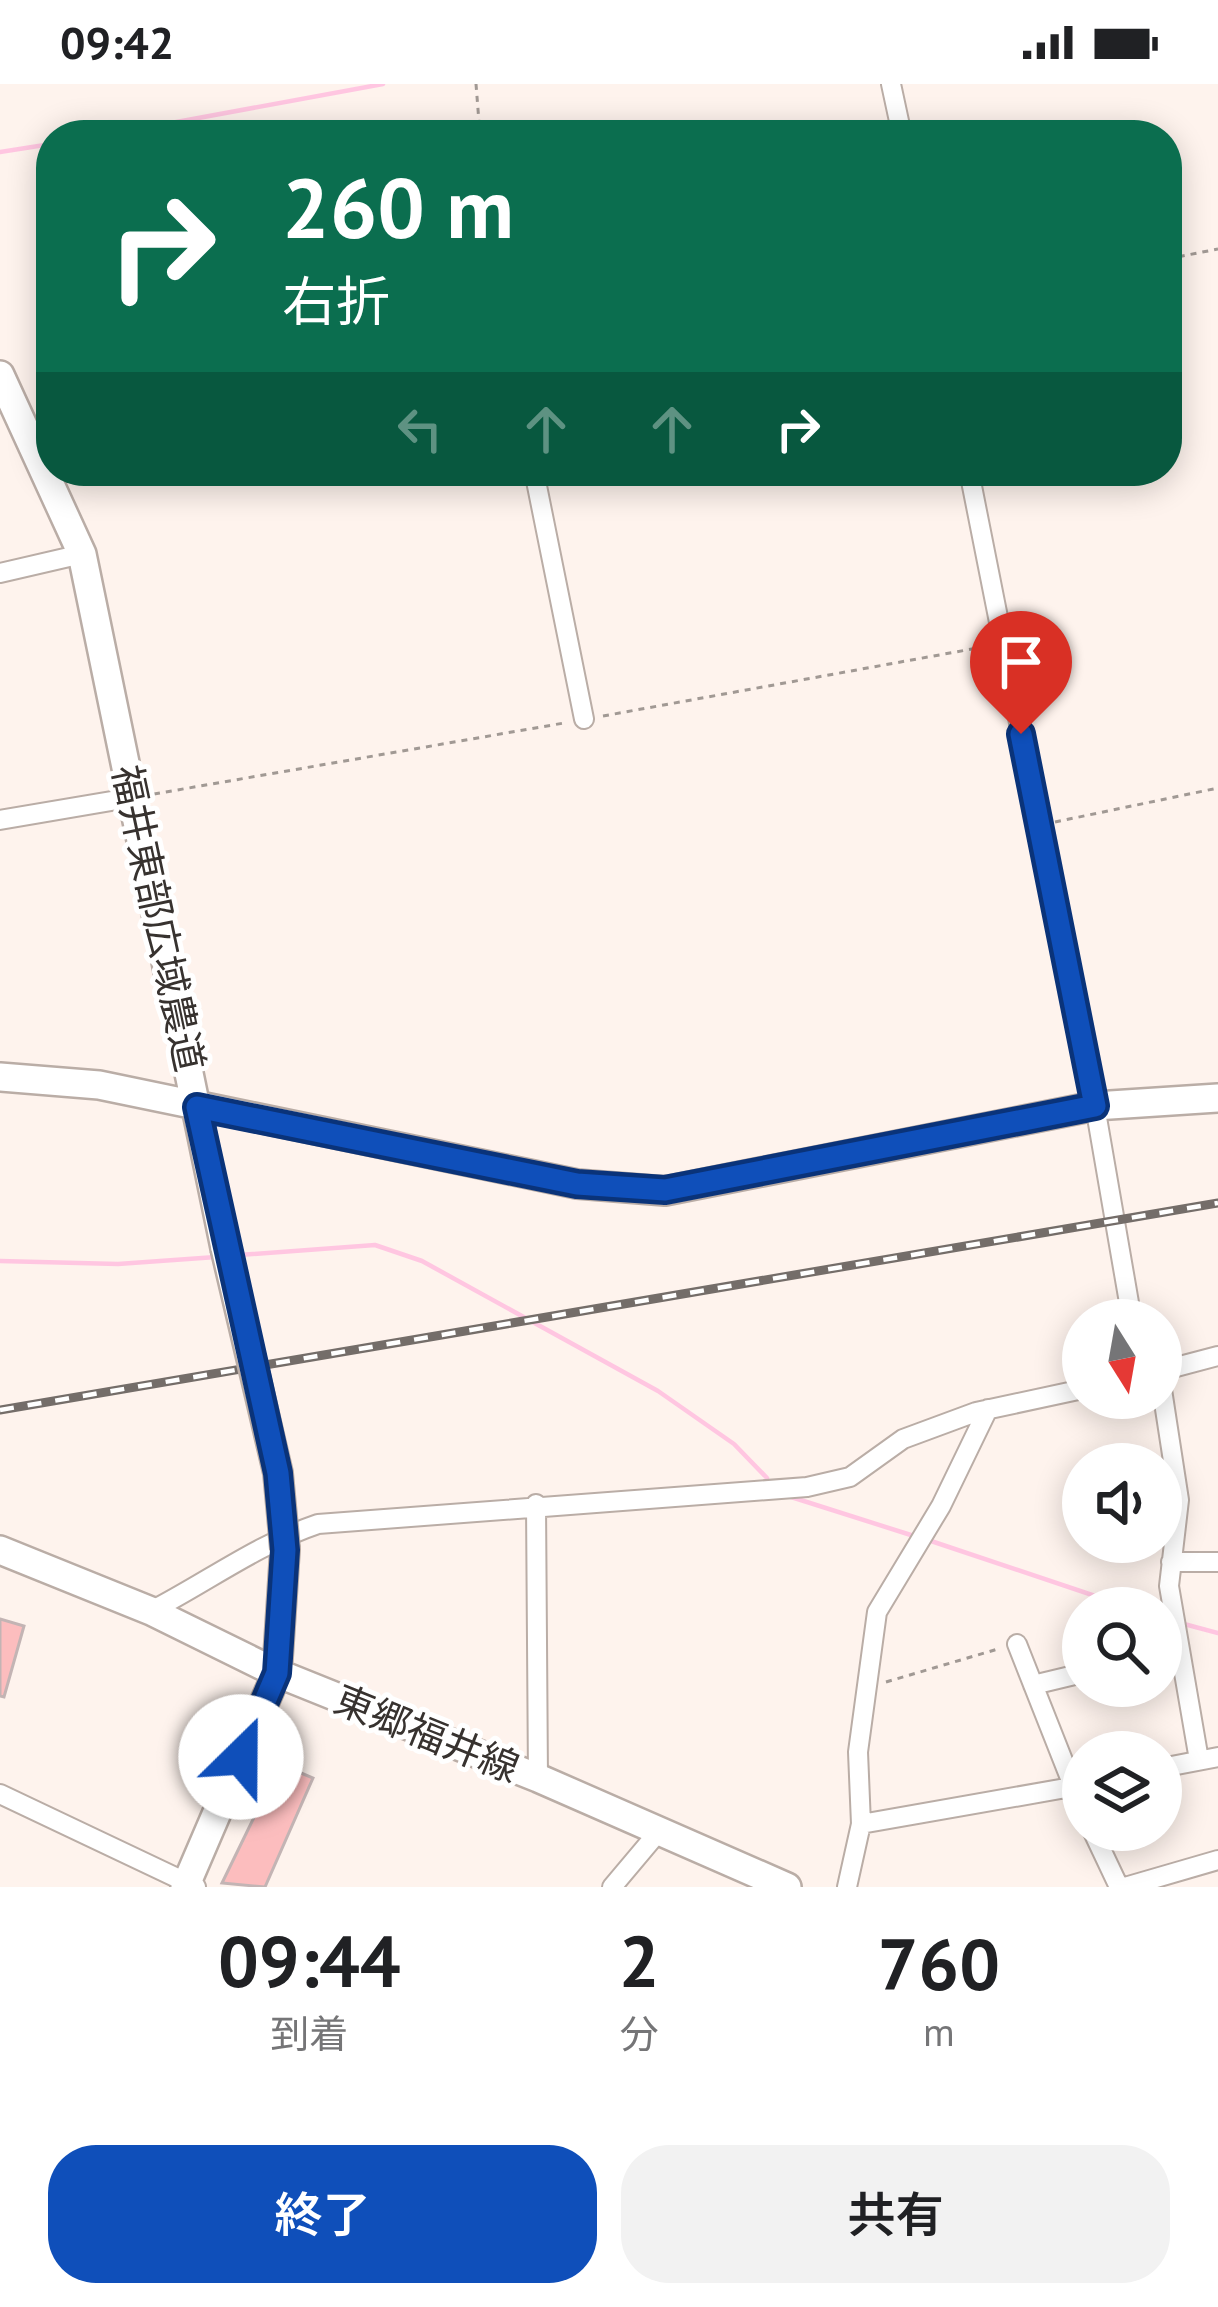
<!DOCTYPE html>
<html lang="ja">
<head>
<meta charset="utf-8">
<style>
	body { margin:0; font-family:"PT Sans","Noto Sans JP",sans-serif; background:#f2f2f2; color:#202124; height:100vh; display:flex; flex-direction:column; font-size:45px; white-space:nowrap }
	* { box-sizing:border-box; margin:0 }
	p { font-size:39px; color:#757577 }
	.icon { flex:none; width:66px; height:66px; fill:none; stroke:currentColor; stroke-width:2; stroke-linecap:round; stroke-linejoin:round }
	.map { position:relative; height:1803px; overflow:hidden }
	.side { display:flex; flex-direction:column; background:#fff; flex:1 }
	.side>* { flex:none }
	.top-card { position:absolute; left:36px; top:36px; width:1146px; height:366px; border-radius:48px; box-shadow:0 6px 30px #0003; background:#0b6e4f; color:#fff; overflow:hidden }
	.needle { width:78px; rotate:169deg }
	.buttons { position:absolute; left:1062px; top:1215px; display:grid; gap:24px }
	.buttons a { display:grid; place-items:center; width:120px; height:120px; border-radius:50%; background:#fff; box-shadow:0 6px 30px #0003; font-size:60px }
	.pin { position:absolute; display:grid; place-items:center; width:102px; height:102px; color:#fff; margin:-123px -51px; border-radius:50% 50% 50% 0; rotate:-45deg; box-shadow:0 0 12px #0007 }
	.pin .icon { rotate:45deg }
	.me { position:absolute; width:132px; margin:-66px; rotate:23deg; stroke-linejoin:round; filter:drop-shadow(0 0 9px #0008) }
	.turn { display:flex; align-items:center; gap:42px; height:252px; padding:0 48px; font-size:54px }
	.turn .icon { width:156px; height:156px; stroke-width:2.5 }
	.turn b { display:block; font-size:84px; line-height:102px }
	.lanes { display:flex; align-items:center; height:114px; padding:0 48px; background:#0003; justify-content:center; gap:60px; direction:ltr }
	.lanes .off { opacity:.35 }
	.eta { display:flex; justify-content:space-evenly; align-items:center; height:204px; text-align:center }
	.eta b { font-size:72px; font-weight:600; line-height:84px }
	.primary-button { display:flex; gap:24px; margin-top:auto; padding:24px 48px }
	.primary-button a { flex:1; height:138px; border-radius:48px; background:#0f4fba; color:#fff; font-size:48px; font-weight:600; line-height:138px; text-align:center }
	.primary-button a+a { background:#f2f2f2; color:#202124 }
	.status { display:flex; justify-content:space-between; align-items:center; height:84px; padding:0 60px; background:#fff; direction:ltr }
	.status svg { height:33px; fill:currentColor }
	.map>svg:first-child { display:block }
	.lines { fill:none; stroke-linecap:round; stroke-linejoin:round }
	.stream { stroke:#ffc6e1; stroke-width:4.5 }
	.building { fill:#fcbdbe; stroke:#c3b4b4; stroke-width:3 }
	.street-casing { stroke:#baada6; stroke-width:22 }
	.secondary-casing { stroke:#baada6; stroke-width:32 }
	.path { stroke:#a19994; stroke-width:3; stroke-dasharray:6 6; stroke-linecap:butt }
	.street { stroke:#fff; stroke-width:18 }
	.secondary { stroke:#fff; stroke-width:27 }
	.rail-casing { stroke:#746d69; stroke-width:9 }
	.rail { stroke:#fff; stroke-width:4.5; stroke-dasharray:14; stroke-linecap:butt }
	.secondary-bridge-casing { stroke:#baada6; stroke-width:32; stroke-linecap:butt }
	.secondary-bridge { stroke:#fff; stroke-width:27 }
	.route-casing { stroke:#0a3379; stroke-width:30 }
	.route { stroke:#0f4fba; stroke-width:21 }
	.labels { text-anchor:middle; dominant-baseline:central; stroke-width:10; stroke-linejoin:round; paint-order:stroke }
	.street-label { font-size:39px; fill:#37322f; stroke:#fff }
</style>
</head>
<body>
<div class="status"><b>09:42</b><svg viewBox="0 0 49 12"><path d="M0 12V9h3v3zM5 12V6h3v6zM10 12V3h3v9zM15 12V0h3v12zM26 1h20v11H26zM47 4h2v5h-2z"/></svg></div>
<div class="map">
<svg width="1218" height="1803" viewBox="0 0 1218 1803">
	<rect width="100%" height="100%" fill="#fef3ed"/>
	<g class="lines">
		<!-- stream -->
		<path class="stream" d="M106,51L383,0
			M0,68L51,60
			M239,1171L375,1161L422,1177L658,1307L734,1360L767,1394
			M0,1177L118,1180L216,1173
			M788,1412L914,1452
			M925,1455L1131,1524
			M1184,1540L1218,1549"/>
	</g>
	<!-- building -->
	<path class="building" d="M0,1535L24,1542L4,1613L0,1612Z
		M280,1680L313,1694L265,1803L222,1799Z"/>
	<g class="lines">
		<defs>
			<path id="street" d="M891,0L902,51
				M534,387L584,635
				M969,387L1095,1022L1132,1236
				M0,489L82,470
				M0,736L135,713
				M1161,1287L1218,1272
				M1161,1299L1179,1416L1169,1502L1199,1676
				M536,1420L538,1694
				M1171,1478H1218
				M151,1527C209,1497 256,1461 318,1440L807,1403L850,1393L903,1355L976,1328L1083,1305
				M1017,1560L1083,1727
				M1033,1601L1083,1589
				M1161,1684L1218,1673
				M0,1710L196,1803
				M861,1740L1083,1701
				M1092,1746L1119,1803
				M612,1803L660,1746
				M847,1803L861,1740L858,1668L877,1528L941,1422L988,1325
				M1125,1803L1218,1776"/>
			<path id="secondary" d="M0,291L82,470L225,1164
				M0,993L99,1001L577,1100L665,1107L1095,1022L1218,1014
				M0,1466L151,1527L277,1589L538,1694L787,1803
				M185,1803L277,1589L285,1465"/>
		</defs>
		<!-- street casing -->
		<use href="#street" class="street-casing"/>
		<!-- secondary casing -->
		<use href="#secondary" class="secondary-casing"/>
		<!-- path -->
		<path class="path" d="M476,0L480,51
			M1167,175L1218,165
			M603,632L983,563
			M154,710L564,639
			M1055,738L1218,704
			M886,1598L998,1565"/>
		<!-- street -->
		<use href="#street" class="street"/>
		<!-- secondary -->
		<use href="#secondary" class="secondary"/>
		<defs>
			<path id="rail" d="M0,1326L1218,1119"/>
		</defs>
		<!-- rail casing -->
		<use href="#rail" class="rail-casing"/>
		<!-- rail -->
		<use href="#rail" class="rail"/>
		<defs>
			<path id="secondary-bridge" d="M225,1164L278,1389L285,1465"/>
		</defs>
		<!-- secondary-bridge casing -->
		<use href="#secondary-bridge" class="secondary-bridge-casing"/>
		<!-- secondary-bridge -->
		<use href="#secondary-bridge" class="secondary-bridge"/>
	</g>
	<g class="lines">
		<defs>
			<path id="route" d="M241,1673L277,1589L285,1466L278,1389L197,1023L577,1100L665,1106L1095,1022L1021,650"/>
		</defs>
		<!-- route casing -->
		<use href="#route" class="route-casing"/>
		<!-- route -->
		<use href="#route" class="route"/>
	</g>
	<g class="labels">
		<!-- street labels -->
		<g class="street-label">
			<text transform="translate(159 834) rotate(78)">福井東部広域農道</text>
			<text transform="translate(427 1649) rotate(22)">東郷福井線</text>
		</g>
	</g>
</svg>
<div class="buttons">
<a><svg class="needle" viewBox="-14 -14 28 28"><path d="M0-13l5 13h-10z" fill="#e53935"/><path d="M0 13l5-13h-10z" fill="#757577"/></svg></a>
<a><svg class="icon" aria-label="sound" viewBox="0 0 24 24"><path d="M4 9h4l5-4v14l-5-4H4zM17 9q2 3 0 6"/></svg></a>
<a><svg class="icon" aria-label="search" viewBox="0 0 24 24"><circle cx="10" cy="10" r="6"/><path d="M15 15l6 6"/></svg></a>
<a><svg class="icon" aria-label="layers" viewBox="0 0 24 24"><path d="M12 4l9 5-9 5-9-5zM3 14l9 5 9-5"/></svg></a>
</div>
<div class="pin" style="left:1021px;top:650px;background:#d93025"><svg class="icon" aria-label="arrive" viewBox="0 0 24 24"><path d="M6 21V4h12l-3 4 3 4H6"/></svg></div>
<svg class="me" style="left:241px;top:1673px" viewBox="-20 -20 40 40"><circle r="19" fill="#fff"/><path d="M0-13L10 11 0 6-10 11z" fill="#0f4fba"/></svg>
<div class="top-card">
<div class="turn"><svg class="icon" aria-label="right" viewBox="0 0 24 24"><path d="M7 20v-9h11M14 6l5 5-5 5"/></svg><div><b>260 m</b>右折</div></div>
<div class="lanes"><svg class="icon off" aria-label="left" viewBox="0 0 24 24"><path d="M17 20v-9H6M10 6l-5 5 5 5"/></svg><svg class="icon off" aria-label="ahead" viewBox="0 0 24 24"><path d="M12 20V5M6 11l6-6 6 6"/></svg><svg class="icon off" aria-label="ahead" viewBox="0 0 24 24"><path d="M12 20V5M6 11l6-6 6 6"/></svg><svg class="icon" aria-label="right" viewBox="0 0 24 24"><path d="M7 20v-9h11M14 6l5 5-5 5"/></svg></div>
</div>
</div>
<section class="side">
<div class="eta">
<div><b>09:44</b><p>到着</p></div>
<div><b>2</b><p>分</p></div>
<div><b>760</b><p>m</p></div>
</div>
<div class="primary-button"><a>終了</a><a>共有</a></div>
</section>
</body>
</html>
